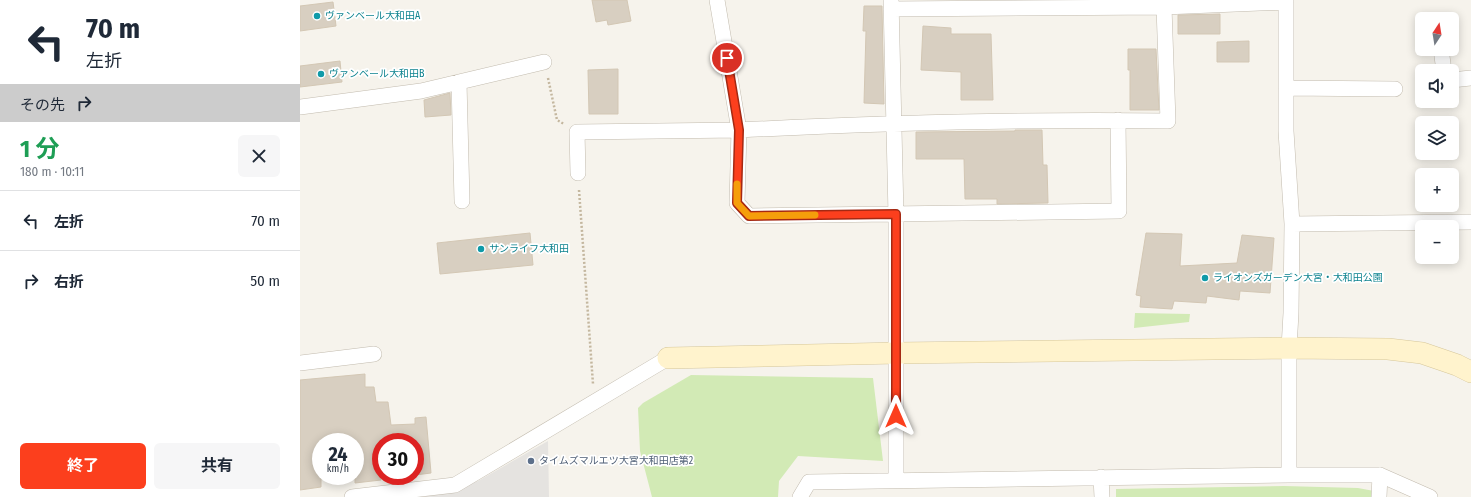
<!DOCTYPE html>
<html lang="ja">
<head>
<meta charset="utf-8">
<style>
	body { margin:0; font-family:"Fira Sans Condensed","Noto Sans JP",sans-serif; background:#f6f6f7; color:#1f2937; height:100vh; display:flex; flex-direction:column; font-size:15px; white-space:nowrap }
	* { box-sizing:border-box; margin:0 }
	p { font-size:13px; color:#747a83 }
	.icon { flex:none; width:22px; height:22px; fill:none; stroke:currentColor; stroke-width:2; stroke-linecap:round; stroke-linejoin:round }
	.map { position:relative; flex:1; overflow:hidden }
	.sheet { display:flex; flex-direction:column; background:#fff; width:300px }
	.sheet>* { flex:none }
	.guide { background:#fff; color:#1f2937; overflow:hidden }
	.needle { width:26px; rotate:12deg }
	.tools { position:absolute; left:1115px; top:12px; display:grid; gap:8px }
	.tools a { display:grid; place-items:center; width:44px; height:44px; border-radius:6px; background:#fff; box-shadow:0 2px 10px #0003; font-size:20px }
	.speed { position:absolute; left:12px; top:433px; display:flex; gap:8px; font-size:20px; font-weight:700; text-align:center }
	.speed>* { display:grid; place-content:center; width:52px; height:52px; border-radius:50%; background:#fff; box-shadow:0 2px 10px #0003; line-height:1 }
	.speed small { font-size:10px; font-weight:400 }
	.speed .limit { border:6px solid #d22; background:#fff; color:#111 }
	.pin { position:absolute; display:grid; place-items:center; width:34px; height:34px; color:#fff; margin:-17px; border:2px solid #fff; border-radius:50%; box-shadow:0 1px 4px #0007 }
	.me { position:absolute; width:44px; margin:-22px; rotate:0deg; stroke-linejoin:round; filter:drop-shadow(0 0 3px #0008) }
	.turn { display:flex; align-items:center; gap:14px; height:84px; padding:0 20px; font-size:18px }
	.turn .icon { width:52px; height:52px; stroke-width:2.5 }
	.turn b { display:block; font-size:28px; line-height:34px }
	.then { display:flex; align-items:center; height:38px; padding:0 20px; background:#0003; gap:8px; font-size:15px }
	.round { display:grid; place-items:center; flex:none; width:42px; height:42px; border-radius:6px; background:#f6f6f7 }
	.head { display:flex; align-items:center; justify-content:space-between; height:68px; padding:0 20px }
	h1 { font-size:24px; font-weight:700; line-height:30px; color:#1e9e55 }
	.cta { display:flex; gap:8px; margin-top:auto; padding:8px 20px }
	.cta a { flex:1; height:46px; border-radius:6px; background:#fc3f1d; color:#fff; font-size:16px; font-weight:700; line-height:46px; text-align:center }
	.cta a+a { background:#f6f6f7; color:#1f2937 }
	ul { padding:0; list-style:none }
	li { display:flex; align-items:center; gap:12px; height:60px; padding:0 20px; border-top:1px solid #e0e1e3 }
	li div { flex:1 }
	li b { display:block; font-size:15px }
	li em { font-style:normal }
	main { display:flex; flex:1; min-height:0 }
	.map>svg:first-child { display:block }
	.green { fill:#d2eab5 }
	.parking { fill:#e5e3e0 }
	.building { fill:#d8cfc1; stroke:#d3c7b4 }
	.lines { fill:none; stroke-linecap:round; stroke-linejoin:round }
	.street-casing { stroke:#c2bbae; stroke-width:16 }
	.secondary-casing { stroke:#d6c79b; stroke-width:22 }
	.path { stroke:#c4b79f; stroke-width:2.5; stroke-dasharray:2 2; stroke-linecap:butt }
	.street { stroke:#fff; stroke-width:15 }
	.secondary { stroke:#fff3cd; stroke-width:21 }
	.route-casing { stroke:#a42913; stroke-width:10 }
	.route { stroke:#fc3f1d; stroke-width:7 }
	.slow { stroke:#f59e0b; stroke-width:7 }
	.culture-dot { fill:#0f9aa8; stroke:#fff; stroke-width:1.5 }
	.service-dot { fill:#5c6f8a; stroke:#fff; stroke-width:1.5 }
	.labels { text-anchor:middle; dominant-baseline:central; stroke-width:3.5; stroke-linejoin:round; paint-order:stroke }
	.culture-label { font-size:10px; fill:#0d838f; stroke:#fff; text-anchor:start }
	.service-label { font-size:10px; fill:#4e5e75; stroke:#fff; text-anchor:start }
</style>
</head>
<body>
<main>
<section class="sheet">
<div class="guide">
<div class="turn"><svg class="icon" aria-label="left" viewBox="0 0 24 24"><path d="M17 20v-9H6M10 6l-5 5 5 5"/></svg><div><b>70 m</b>左折</div></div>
<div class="then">その先<svg class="icon" aria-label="right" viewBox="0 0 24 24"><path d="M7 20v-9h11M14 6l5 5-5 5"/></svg></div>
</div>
<div class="head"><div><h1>1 分</h1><p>180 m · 10:11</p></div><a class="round"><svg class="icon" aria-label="close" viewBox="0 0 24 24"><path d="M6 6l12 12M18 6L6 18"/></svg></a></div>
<ul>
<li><svg class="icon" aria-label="left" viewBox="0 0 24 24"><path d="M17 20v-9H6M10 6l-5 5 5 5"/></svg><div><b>左折</b></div><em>70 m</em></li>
<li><svg class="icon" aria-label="right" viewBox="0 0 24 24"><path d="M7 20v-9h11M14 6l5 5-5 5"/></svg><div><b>右折</b></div><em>50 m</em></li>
</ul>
<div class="cta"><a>終了</a><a>共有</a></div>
</section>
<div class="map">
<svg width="1171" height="497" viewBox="0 0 1171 497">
	<rect width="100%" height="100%" fill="#f6f3ec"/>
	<!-- green -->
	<path class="green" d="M835,313L890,314L889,322L834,328Z
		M391,375L573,378L583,461L498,456L479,481L478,497H352L340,451L338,408L343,403Z
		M984,486L1058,488L1074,491V497H816V489Z"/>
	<!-- parking -->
	<path class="parking" d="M248,441L249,497H123L178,481Z"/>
	<!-- building -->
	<path class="building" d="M292,0H327L331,21L308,25L307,20L296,22Z
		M33,2L36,26L0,31V6Z
		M564,6H582L584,104L564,103L566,31H563Z
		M920,14V34H878V15Z
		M623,26L651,28V34H691L693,100H661V72L621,70Z
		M949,41V62H917V42Z
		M828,49H856L859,110H830V70H828Z
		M40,61L42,82L0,87V66Z
		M318,69V114H289L288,70Z
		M150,93L151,115L125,117L124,100Z
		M715,130H742L743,165H747L748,203L697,204V199H665L664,159H616V132L715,131Z
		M230,233L233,265L140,274L137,243Z
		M846,233L882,234L880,266L937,263L942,235L974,238L970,293L940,291L939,300L907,296L906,303L874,301L872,309L840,307L841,296L836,295Z
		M65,374V387H74L76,402H88L91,425L115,424V418L126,417L131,473L115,475V442H81V480L55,483V442H21V487L0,490V380Z"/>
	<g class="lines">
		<defs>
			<path id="street" d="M417,0L439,130C582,123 725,119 868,121L864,7
				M591,0L596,215V480
				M986,0V131L992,224L991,313L989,348V475
				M591,9L864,7L986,2
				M1141,49L1144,71
				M1152,80L1171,78
				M159,82L162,201
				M986,88L1095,89
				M0,107L121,91L244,62
				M278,173L277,132L439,130L437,203L449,216L819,211L818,120
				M992,224L1171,222
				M0,363L74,354
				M1080,475L1130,497
				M801,477L802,497
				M52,497L155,485L368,358
				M500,497L509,482L989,475H1080L1079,497"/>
			<path id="secondary" d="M368,358L597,353L989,348L1088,349L1122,353L1157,365L1171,372"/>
		</defs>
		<!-- street casing -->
		<use href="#street" class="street-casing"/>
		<!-- secondary casing -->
		<use href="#secondary" class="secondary-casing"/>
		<!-- path -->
		<path class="path" d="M248,78L257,120L264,124
			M279,190L293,384"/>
		<!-- street -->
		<use href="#street" class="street"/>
		<!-- secondary -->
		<use href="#secondary" class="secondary"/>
	</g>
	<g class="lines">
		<defs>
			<path id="route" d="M427,58L439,130L437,203L449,216L596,214V416"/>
		</defs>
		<!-- route casing -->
		<use href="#route" class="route-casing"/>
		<!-- route -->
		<use href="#route" class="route"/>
		<!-- slow -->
		<path class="slow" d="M437,184V203L449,216L515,215"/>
	</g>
	<!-- markers -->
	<g class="culture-dot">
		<circle cx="17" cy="16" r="4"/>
		<circle cx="21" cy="74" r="4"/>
		<circle cx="181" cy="249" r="4"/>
		<circle cx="905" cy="278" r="4"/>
	</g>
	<circle class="service-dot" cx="231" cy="461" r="4"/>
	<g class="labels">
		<!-- culture labels -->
		<g class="culture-label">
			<text x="25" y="16">ヴァンベール大和田A</text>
			<text x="29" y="74">ヴァンベール大和田B</text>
			<text x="189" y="249">サンライフ大和田</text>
			<text x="913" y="278">ライオンズガーデン大宮・大和田公園</text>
		</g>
		<!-- service labels -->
		<g class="service-label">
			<text x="239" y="461">タイムズマルエツ大宮大和田店第2</text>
		</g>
	</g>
</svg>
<div class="tools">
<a><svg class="needle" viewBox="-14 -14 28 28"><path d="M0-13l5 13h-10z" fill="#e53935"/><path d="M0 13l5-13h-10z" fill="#747a83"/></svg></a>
<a><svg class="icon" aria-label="sound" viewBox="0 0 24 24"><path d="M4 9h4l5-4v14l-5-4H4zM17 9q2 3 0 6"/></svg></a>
<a><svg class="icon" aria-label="layers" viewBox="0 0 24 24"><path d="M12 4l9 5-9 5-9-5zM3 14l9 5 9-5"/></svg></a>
<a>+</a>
<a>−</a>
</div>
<div class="speed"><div>24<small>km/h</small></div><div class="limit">30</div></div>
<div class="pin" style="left:427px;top:58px;background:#d93025"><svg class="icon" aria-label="arrive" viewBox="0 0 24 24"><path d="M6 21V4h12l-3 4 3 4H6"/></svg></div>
<svg class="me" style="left:596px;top:416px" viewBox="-20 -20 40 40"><path d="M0-17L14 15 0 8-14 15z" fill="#fc3f1d" stroke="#fff" stroke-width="4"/></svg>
</div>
</main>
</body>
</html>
